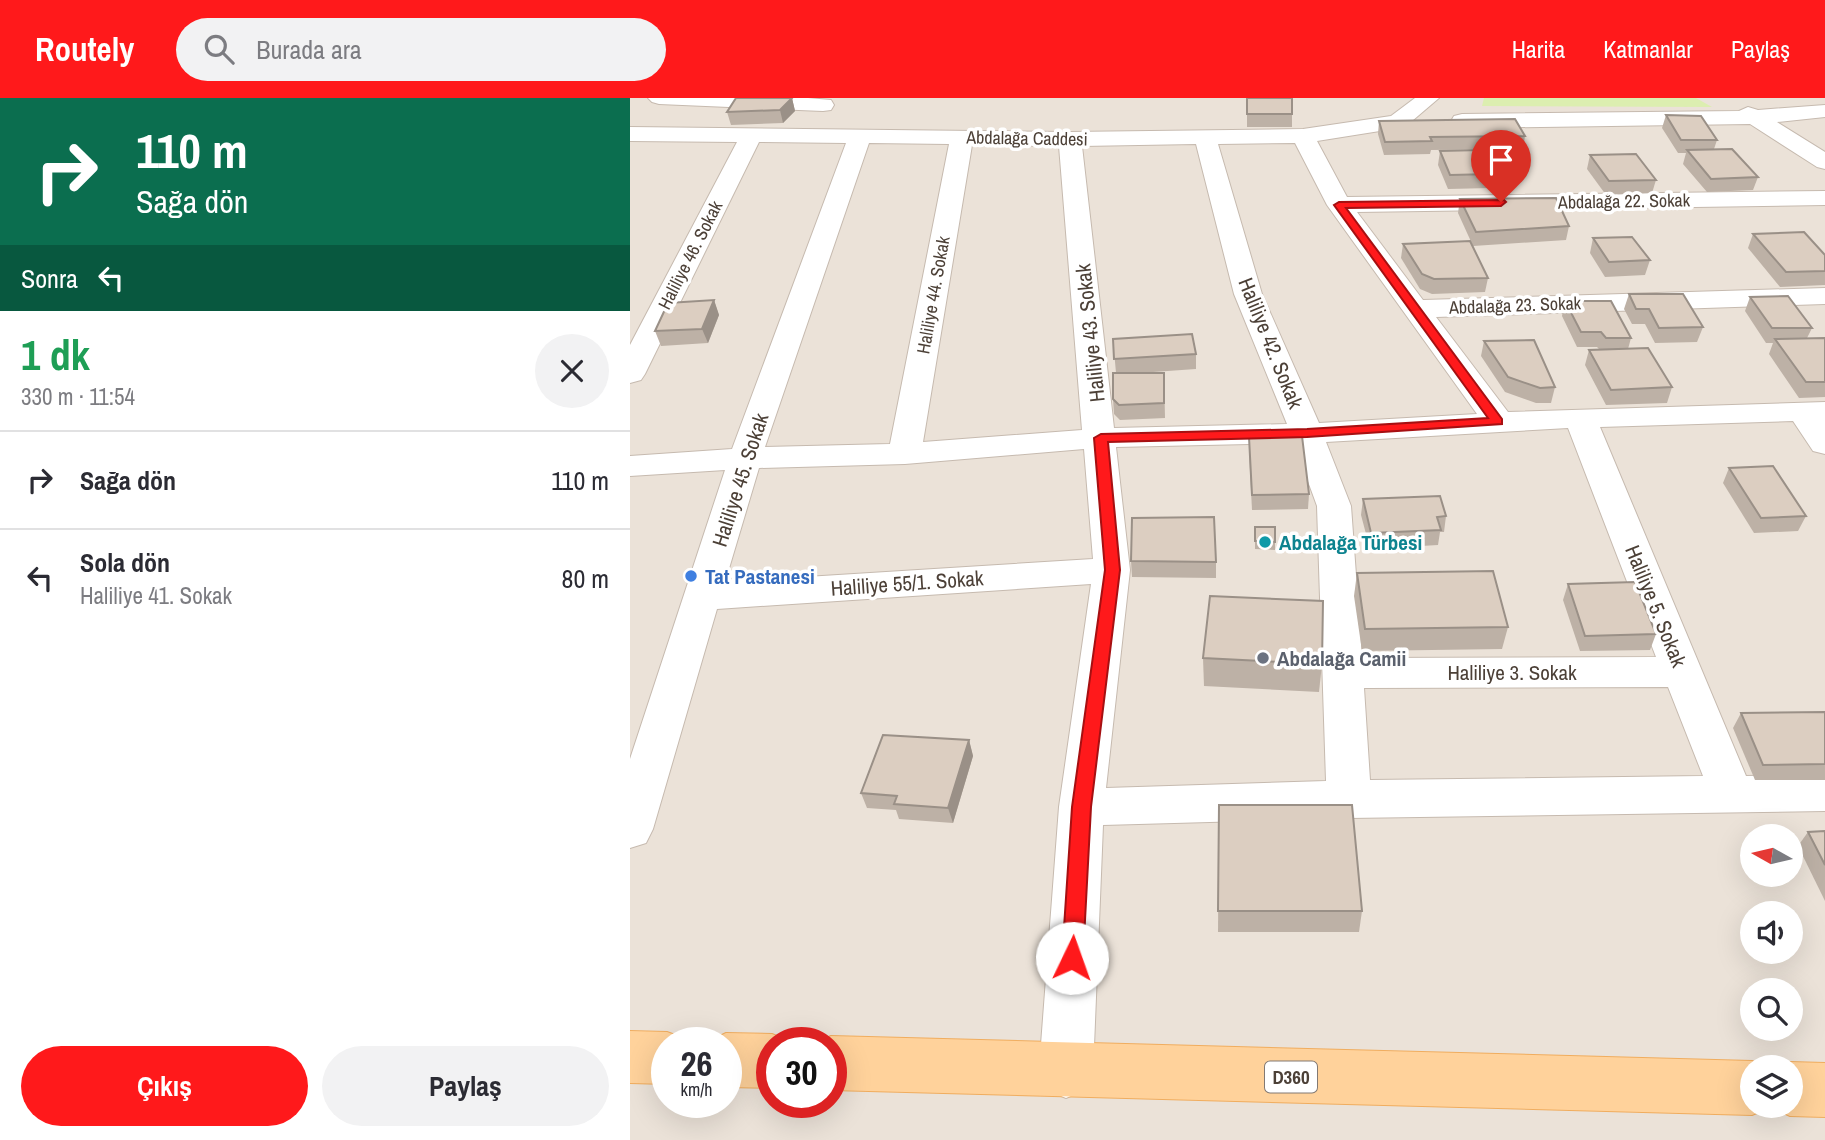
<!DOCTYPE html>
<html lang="tr">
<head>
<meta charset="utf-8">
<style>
  body { margin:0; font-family:"Archivo Narrow",sans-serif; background:#f2f2f3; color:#2b2b33; height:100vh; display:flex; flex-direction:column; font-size:26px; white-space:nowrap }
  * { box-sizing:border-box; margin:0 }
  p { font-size:23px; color:#7c7c81 }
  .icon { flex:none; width:38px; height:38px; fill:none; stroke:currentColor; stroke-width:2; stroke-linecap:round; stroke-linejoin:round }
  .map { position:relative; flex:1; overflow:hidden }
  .details { display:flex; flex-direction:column; background:#fff; width:630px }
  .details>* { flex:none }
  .banner { background:#0b6e4f; color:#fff; overflow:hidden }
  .needle { width:46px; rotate:278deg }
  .buttons { position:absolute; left:1110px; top:726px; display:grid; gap:14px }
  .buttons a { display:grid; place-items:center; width:63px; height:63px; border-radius:50%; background:#fff; box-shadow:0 7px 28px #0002; font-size:35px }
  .speed { position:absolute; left:21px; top:929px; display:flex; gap:14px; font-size:35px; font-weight:700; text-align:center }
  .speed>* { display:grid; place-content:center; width:91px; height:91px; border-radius:50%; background:#fff; box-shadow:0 7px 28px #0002; line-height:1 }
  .speed small { font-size:18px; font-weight:400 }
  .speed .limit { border:10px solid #d22; background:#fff; color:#111 }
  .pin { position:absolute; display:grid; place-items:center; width:60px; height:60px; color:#fff; margin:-72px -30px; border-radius:50% 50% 50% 0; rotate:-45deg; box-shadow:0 0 7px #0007 }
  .pin .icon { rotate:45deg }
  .me { position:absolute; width:77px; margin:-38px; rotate:3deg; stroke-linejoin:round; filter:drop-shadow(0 0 5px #0008) }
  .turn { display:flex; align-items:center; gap:24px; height:147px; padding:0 21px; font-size:32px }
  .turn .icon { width:91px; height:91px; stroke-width:2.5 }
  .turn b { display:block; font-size:49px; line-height:60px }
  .then { display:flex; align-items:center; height:66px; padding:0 21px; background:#0003; gap:14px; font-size:26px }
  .round { display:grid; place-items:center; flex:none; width:74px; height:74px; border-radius:37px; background:#f2f2f3 }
  .head { display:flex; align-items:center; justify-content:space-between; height:119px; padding:0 21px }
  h1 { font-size:42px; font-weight:700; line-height:52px; color:#1e9e55 }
  .button { display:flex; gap:14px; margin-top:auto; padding:14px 21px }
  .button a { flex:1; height:80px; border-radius:42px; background:#ff191b; color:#fff; font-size:28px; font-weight:700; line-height:80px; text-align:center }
  .button a+a { background:#f2f2f3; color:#2b2b33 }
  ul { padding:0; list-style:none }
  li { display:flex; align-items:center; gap:21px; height:98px; padding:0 21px; border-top:2px solid #e1e1e2 }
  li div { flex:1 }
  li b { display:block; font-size:26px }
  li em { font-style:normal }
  header { display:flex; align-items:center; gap:42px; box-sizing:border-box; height:98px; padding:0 35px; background:#ff191b; color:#fff }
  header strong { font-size:33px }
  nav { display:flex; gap:38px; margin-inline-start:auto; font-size:24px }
  .search { width:490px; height:63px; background:#f2f2f3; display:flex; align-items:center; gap:18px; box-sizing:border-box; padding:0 24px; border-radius:38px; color:#7c7c81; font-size:26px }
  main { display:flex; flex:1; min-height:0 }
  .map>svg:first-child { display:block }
  .residential { fill:#ebe2d8; fill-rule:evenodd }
  .green { fill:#dceeb0 }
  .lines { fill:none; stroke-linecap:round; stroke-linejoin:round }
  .minor-casing { stroke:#c6baaf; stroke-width:2 }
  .major-casing { stroke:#f0ad5f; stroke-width:2 }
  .minor { fill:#fff; fill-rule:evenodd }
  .major { fill:#ffd29b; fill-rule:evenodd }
  .wall { fill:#bdb1a6 }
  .shaded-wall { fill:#9a9087 }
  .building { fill:#dccec1; stroke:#9a9087; stroke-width:2 }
  .route { fill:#ff191b; stroke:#a61012; stroke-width:2 }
  .culture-dot { fill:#0f9aa8; stroke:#fff; stroke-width:2.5 }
  .shop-dot { fill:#3f7fe0; stroke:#fff; stroke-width:2.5 }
  .worship-dot { fill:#6b7280; stroke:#fff; stroke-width:2.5 }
  .labels { text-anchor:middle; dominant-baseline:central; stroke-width:7; stroke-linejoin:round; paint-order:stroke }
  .far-street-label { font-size:18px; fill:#4c4037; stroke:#fff }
  .shield { fill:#fff; stroke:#827973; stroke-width:2 }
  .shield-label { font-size:19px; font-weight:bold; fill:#4c4037 }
  .street-label { font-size:21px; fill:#4c4037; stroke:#fff }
  .culture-label { font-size:21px; font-weight:bold; fill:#0d838f; stroke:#fff; text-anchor:start }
  .shop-label { font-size:21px; font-weight:bold; fill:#366cbe; stroke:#fff; text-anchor:start }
  .worship-label { font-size:21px; font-weight:bold; fill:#5b616d; stroke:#fff; text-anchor:start }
</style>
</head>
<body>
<header>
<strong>Routely</strong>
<div class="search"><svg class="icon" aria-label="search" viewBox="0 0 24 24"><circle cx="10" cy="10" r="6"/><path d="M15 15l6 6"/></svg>Burada ara</div>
<nav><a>Harita</a><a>Katmanlar</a><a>Paylaş</a></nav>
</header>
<main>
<section class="details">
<div class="banner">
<div class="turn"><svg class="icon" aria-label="right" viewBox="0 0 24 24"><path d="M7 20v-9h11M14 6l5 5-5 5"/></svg><div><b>110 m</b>Sağa dön</div></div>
<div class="then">Sonra<svg class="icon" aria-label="left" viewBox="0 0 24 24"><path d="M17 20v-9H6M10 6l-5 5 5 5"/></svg></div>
</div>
<div class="head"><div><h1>1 dk</h1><p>330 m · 11:54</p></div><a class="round"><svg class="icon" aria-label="close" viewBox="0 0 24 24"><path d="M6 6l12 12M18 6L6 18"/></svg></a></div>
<ul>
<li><svg class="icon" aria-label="right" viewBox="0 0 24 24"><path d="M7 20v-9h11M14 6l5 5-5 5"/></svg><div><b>Sağa dön</b></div><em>110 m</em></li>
<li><svg class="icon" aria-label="left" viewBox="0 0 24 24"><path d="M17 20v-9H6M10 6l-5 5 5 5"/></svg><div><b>Sola dön</b><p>Haliliye 41. Sokak</p></div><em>80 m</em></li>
</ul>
<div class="button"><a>Çıkış</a><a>Paylaş</a></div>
</section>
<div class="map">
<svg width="1195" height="1042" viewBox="0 0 1195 1042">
  <rect width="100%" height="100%" fill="#f6f1ea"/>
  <!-- residential -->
  <path class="residential" d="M0,0H1195V1042H0ZM1122,738H1160V777H1122ZM1122,816H1160V854H1122ZM1122,892H1160V931H1122ZM37,945H96V1004H37ZM142,945H201V1004H142ZM1122,970H1160V1008H1122Z"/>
  <!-- green -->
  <path class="green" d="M854,0H1066L1082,9L852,8Z"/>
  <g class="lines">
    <!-- minor casing -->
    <g class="minor-casing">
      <g id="minor">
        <path d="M18,0H178L201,2L204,7L201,12L193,13L29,6L22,4Z"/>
        <path d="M785,0H809L775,29L687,43L717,99L1195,93V107L727,114L793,202L1195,190V206L806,219L878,314L1195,304V356L1183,353L1163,323L970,329L1116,678L1195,677V713L719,720L473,727L463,973L455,992L436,1000L417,992L409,973L429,709L461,486L87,511L23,731L16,745L0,750V661L95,372L0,378V358L102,351L216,45L129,44L15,276L11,282L0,285V247L107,44L0,43V29L440,34L673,31L761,18ZM239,45L319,46L260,346L135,349ZM665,45L697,107L847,316L689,325L632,196L588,46ZM566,46L604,196L657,326L484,330L452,48ZM342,47L429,48L452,332L293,344ZM938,330L1026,559L732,560L721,408L696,344ZM664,345L687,408L696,683L476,690L500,472L486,349ZM454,351L463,461L95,484L129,370L275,366ZM1038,589L1073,678L740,682L734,590Z"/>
        <path d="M1195,7V19L1147,24L1195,54V71L1187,69L1120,26L832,30L824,28L821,23L824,18L832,16L1109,13L1118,9L1128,12Z"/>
      </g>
    </g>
    <!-- major casing -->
    <g class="major-casing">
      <g id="major">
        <path d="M0,933L37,934L56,941L57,945H37V986L0,985Z"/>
        <path d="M96,935L142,936L161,944L142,945V990L96,989V945H76Z"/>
        <path d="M201,938L1122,963L1138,970H1122V1008H1160V970H1146L1160,964L1195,965V1019L1160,1018L1141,1009L1122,1017L201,992V945H185Z"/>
      </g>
    </g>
    <!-- minor -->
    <use href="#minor" class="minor"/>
    <!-- major -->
    <use href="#major" class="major"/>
  </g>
  <!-- wall -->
  <g class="wall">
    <path d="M162,0L165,13L153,25L101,27L97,14Z"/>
    <path d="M617,0L662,16V29H617Z"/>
    <path d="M1036,17L1087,42L1084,51L1128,79L1123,92L1077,94L1053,66L1056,55H1048L1032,30Z"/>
    <path d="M749,23L895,38L893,51L801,52L800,56L754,57L748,36Z"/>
    <path d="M810,53L863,76L861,90L818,91L808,67Z"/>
    <path d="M960,57L1026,82L1022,95L976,97L957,71Z"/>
    <path d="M830,101L939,128L936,142L843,148L828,115Z"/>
    <path d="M1123,136L1195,173V187L1150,189L1118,150Z"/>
    <path d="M963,140L1020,162L1015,177L975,179L960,155Z"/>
    <path d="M773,146L858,180L855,194L802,196L790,191L771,160Z"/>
    <path d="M999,196L1073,229L1067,244L1025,245L1015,226H1002L994,211Z"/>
    <path d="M1120,199L1182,230L1177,240H1195V299L1169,300L1139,256L1143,245H1136L1115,213Z"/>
    <path d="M84,202L89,217L78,245L31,248L25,233Z"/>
    <path d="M935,203L1001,240L998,251L1042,289L1037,305L976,307L955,267L959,252H970L967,249H947L932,218Z"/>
    <path d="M483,241L566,256V271L509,275H534L535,320L490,322L484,316L483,301L486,275Z"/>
    <path d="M854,243L925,289L921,305H906L875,294L851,258Z"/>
    <path d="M619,339L679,396L678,411L622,412L619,354Z"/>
    <path d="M1099,370L1176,418L1168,433L1124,435L1093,385Z"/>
    <path d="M733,401L816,418L814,434H810L808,447L740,451L731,417Z"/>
    <path d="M625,429H645V452L625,451Z"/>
    <path d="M501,463L586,464V480L502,479Z"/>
    <path d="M727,475L878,529L872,551L732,553L724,498Z"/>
    <path d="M938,486L1026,536L1020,552L950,553L933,502Z"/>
    <path d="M573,560L692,566L689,594L574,588Z"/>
    <path d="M1195,614V682H1125L1103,630L1111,615Z"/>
    <path d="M339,642L343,658L323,725L269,721L266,712L237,710L231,695Z"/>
    <path d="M589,707L732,813L729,834H588Z"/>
    <path d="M1195,733V803L1168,748L1178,734Z"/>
  </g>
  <!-- shaded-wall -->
  <g class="shaded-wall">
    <path d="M162,0L165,13L153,25L150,12Z"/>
    <path d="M84,202L89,217L78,245L72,231Z"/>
    <path d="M339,642L343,658L323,725L318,710Z"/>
  </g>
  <!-- building -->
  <g class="building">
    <path d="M106,0H162L150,12L97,14Z"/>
    <rect x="617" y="0" width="45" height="16"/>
    <path d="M1036,17L1071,18L1087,42H1051Z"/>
    <path d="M885,21L895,38L800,39L802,43L755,44L749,23Z"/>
    <path d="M1102,51L1128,79L1081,81L1057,52Z"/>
    <path d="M851,52L863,76L820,77L810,53Z"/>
    <path d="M1006,56L1026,82L979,83L960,57Z"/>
    <path d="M926,100L939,128L846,134L830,101Z"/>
    <path d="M1174,134L1195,157V173L1156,174L1123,136Z"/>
    <path d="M1002,139L1020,162L979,164L963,140Z"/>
    <path d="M840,143L858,180L804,181L792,176L773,146Z"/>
    <path d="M999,196H1053L1073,229L1029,230L1019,211H1006Z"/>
    <path d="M1158,198L1182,230H1142L1120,199Z"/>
    <path d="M84,202L72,231L25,233L38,205Z"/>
    <path d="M935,203H981L1001,240H976L971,234H951Z"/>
    <path d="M562,236L566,256L484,261L483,241Z"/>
    <path d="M1195,240V284H1176L1145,241Z"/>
    <path d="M904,242L925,289L910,290L878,279L854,243Z"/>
    <path d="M1018,250L1042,289L981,292L959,252Z"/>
    <path d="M483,275H534V305L489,307L483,301Z"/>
    <path d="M672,338L679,396L622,397L619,339Z"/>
    <path d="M1143,368L1176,418L1131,420L1099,370Z"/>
    <path d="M810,398L816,418L807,419L811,432L741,435L733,401Z"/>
    <path d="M584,419L586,464L501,463L502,420Z"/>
    <path d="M625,429H645V444L625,443Z"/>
    <path d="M863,473L878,529L735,531L727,475Z"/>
    <path d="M1005,484L1026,536L955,538L938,486Z"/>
    <path d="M580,498L693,503L692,566L573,560Z"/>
    <path d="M1195,614V666L1133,667L1111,615Z"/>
    <path d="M253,637L339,642L318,710L264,706L267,698L231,695Z"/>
    <path d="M589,707H722L732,813H588Z"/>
    <path d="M1195,733V767L1178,734Z"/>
  </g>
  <!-- route -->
  <path class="route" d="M874,102L876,104L871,108L716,110L872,321V326L677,339L478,344L490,472L461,709L453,860L450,867L442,870L435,867L432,860L442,709L475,472L464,340L471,336L677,331L858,320L704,107L709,104Z"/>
  <!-- markers -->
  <circle class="culture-dot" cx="635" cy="444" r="7"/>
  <circle class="shop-dot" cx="61" cy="478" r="7"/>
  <circle class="worship-dot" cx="633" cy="560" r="7"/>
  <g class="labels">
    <!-- far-street labels -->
    <g class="far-street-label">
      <text transform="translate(397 40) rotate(1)">Abdalağa Caddesi</text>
      <text transform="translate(994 103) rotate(-1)">Abdalağa 22. Sokak</text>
      <text transform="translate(60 157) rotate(-63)">Haliliye 46. Sokak</text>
      <text transform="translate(303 197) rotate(-80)">Haliliye 44. Sokak</text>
      <text transform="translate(885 207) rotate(-2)">Abdalağa 23. Sokak</text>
    </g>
    <!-- shield labels -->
    <rect class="shield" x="635" y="963.5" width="52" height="31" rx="5"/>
    <g class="shield-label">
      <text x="661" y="979">D360</text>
    </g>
    <!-- street labels -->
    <g class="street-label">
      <text transform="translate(460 235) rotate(-96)">Haliliye 43. Sokak</text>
      <text transform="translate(641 245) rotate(68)">Haliliye 42. Sokak</text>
      <text transform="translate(110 382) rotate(-72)">Haliliye 45. Sokak</text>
      <text transform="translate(277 485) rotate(-4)">Haliliye 55/1. Sokak</text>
      <text transform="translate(1026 508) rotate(68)">Haliliye 5. Sokak</text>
      <text x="882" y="574">Haliliye 3. Sokak</text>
    </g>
    <!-- culture labels -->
    <g class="culture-label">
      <text x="649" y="444">Abdalağa Türbesi</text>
    </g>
    <!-- shop labels -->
    <g class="shop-label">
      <text x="75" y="478">Tat Pastanesi</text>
    </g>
    <!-- worship labels -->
    <g class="worship-label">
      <text x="647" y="560">Abdalağa Camii</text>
    </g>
  </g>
</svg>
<div class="buttons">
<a><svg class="needle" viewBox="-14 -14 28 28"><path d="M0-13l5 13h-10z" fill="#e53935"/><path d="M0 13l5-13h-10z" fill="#7c7c81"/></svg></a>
<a><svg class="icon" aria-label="sound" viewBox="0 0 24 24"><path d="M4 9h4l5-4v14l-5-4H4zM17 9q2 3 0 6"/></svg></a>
<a><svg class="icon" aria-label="search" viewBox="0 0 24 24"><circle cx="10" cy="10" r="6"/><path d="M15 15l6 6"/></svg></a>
<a><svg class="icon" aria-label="layers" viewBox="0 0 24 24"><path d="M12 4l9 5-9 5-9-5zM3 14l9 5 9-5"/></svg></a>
</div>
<div class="speed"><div>26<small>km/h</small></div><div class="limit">30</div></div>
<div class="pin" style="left:871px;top:104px;background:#d93025"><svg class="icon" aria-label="arrive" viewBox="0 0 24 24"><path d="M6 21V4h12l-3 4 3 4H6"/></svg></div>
<svg class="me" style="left:442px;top:860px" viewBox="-20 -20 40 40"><circle r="19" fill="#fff"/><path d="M0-13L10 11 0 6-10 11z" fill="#ff191b"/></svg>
</div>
</main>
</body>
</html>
